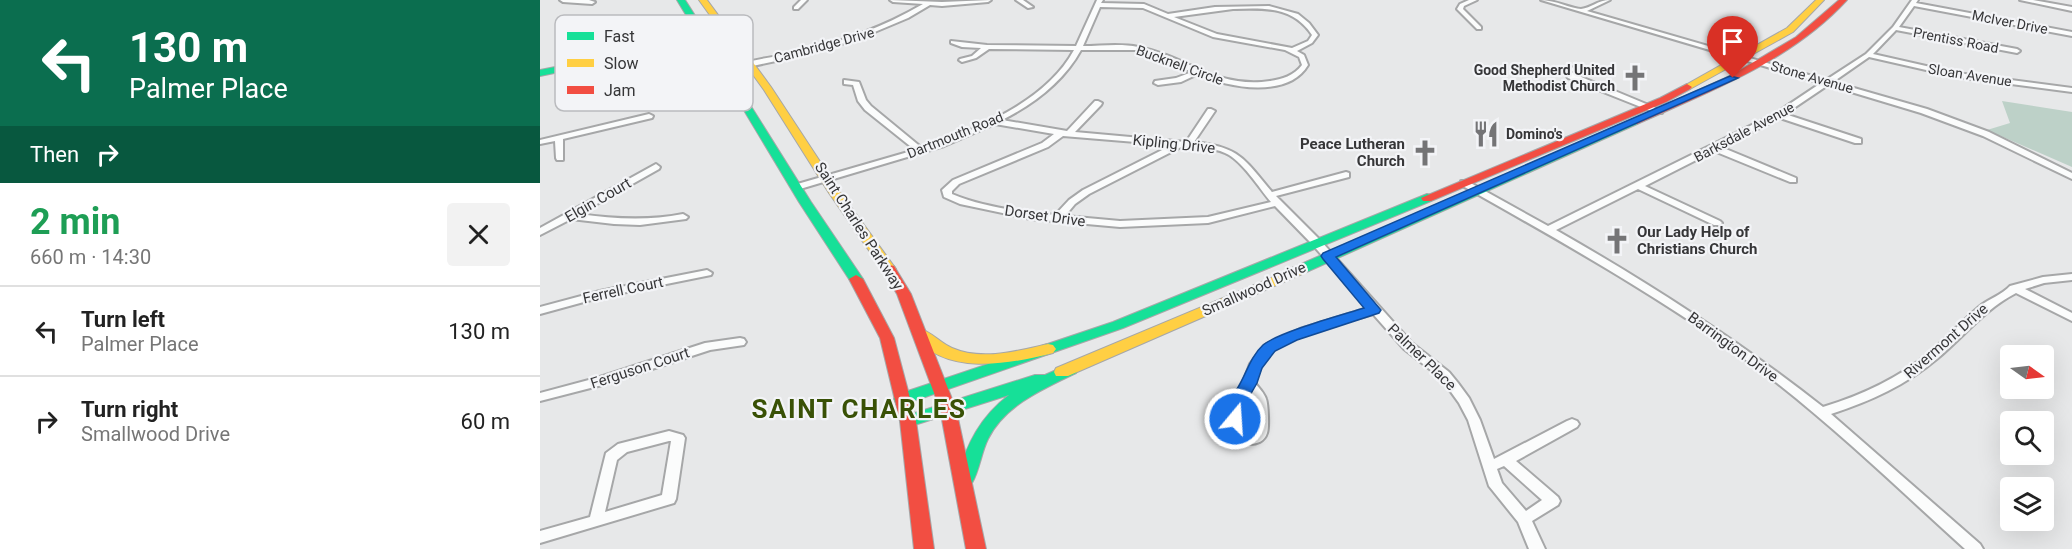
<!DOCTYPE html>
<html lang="en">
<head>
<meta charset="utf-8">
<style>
  body { margin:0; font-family:Roboto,sans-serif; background:#f2f2f2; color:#222; height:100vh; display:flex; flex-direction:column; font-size:22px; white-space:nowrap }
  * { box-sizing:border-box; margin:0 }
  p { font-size:20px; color:#767676 }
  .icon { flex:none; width:33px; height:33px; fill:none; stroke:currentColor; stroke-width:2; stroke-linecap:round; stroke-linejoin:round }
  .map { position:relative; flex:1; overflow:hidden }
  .panel { display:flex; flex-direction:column; background:#fff; width:540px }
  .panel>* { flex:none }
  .hud { background:#0b6e4f; color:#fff; overflow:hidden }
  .needle { width:39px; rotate:104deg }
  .tools { position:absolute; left:1460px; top:345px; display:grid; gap:12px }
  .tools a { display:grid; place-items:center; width:54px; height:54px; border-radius:6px; background:#fff; box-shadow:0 6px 24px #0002; font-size:30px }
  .pin { position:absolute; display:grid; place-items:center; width:51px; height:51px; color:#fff; margin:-62px -26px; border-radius:50% 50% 50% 0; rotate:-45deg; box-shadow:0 0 6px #0007 }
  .pin .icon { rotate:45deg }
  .me { position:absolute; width:66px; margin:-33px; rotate:18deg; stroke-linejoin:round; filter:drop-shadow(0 0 4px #0008) }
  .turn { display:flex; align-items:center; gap:21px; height:126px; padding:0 30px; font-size:27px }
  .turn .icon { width:78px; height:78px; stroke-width:2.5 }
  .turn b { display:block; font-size:42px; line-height:51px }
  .then { display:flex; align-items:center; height:57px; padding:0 30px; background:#0003; gap:12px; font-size:22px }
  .round { display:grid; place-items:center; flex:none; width:63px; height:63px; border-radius:6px; background:#f2f2f2 }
  .head { display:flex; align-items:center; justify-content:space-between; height:102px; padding:0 30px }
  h1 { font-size:36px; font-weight:700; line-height:45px; color:#1e9e55 }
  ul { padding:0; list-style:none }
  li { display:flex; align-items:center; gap:18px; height:90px; padding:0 30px; border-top:2px solid #e0e0e0 }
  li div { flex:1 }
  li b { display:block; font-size:22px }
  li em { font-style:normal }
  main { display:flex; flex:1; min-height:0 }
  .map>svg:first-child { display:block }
  .green { fill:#bdd1c8 }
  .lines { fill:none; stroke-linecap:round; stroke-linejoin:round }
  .street-casing { stroke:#a6a7a8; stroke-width:4 }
  .fast-casing { stroke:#a6a7a8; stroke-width:2 }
  .slow-casing { stroke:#a6a7a8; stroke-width:2 }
  .jam-casing { stroke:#a6a7a8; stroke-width:2 }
  .street { fill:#fbfcfc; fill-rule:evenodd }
  .fast { fill:#16e098; fill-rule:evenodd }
  .slow { fill:#ffcf43; fill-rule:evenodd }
  .jam { fill:#f24e42; fill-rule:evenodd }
  .route { fill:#1a73e8; stroke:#114b97; stroke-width:1.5 }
  .labels { text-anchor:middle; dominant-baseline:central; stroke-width:4.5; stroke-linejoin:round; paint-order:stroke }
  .far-street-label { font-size:14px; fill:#363638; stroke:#f3f4f7 }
  .far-poi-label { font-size:14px; font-weight:bold; fill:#363638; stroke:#f3f4f7; text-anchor:end }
  .street-label { font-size:15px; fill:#363638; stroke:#f3f4f7 }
  .poi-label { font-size:15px; font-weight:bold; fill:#363638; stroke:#f3f4f7; text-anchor:end }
  .near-district-label { font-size:26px; font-weight:bold; letter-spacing:1.5px; fill:#395106; stroke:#f3f4f7 }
  .key { fill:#f3f4f7; stroke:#babbbe; stroke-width:1.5 }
  .key-label { font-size:16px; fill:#363638 }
</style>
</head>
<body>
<main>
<section class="panel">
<div class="hud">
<div class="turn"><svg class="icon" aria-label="left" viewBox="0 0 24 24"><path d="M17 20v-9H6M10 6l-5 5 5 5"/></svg><div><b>130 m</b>Palmer Place</div></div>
<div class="then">Then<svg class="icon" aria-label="right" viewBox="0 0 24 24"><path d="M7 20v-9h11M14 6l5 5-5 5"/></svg></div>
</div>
<div class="head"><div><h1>2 min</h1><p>660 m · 14:30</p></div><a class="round"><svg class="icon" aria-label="close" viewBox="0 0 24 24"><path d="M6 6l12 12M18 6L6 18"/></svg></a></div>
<ul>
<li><svg class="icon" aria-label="left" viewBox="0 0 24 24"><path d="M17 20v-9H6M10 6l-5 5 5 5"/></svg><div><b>Turn left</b><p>Palmer Place</p></div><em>130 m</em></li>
<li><svg class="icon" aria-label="right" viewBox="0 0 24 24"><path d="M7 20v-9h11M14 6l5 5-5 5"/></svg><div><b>Turn right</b><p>Smallwood Drive</p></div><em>60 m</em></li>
</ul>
</section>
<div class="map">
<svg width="1532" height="549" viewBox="0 0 1532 549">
  <rect width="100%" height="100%" fill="#e7e8e9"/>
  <!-- green -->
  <path class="green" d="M1462,101L1532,112V167L1447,130L1470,123Z"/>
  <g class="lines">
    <!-- street casing -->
    <g class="street-casing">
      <g id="street">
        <path d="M20,0H49L55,2L52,4L23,2Z"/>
        <path d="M261,0H267L258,9H254V7Z"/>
        <path d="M350,0L402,2L451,0L448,2L402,6L390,5L368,18L318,39L264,55L185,72L181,70C195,62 236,57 253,53C299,43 342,28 383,4L353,2Z"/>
        <path d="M476,0H483L493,7L488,8Z"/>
        <path d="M557,0H563L561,3L604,4L628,14L675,7L729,6L758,14L769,23L778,35L772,43L757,51L764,55L768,65C748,99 688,88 658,74L641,82L618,85L614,83L615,81L636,78L652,72L612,54L596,50H541C524,81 494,104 462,120L527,131L555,101H558L562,103L561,105L535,132L646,142L668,109H671L675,111L654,142C700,147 704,159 732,192L806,172L809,173V177L736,196L780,240L872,343L909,372L918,383L929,398L940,420L954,459L1027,421L1032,419L1037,421L1039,424L1037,427L976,461L1018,497L1020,501L1018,505L992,521L1005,549H989L978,522L949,486L928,420L919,403L901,378L864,349L833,314C807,322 748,334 730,354C722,362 718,372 715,383C719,388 724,393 726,399C728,404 729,428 727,433C722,450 695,445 687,433L691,404L703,383L710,364L725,345L760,329L828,308L772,244L735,206L668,223L580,227L491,219L420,204L404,197L402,190L413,180L502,143L514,134L455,124L404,146L260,189L257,190L252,187L254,185L375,150L325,110L318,101L313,85L304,84V80L319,82L326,100L331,106L382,148C436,130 506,102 534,50L449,49L436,58L422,62L419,60L420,59L432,56L441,48L422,47L411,43V41L447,45L536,46ZM560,7L603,8L673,37L745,50L759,57L762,65C754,76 742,79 730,81C676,89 647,56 598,47C581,43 561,46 543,46ZM693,9C724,8 753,6 772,35L768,41L752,48L677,34L634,17ZM523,136L632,145L543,190L529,200L515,215C481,212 443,207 412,194V191L419,184L508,147ZM643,146C656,148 673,147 685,153C702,160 719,188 731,202L668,217L580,221L525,216L535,204L549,194ZM709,393L714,400V431L713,433H703L701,431L703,404ZM964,466L1002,500L986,511L962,483L957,469Z"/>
        <path d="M929,0H937L924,6L923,9L941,27V29H937L917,9L920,4Z"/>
        <path d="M1001,0C1015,0 1032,9 1041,9C1051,8 1058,0 1070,0L1047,11L1286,80L1326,54L1353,27L1372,0H1378L1376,3L1532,32V36L1374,6L1359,27L1477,49L1480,51L1477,53L1356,30L1333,54L1417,73L1532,88V92L1417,77L1329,57L1293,82L1387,109L1449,132L1532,173V179L1443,136L1381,113L1288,85L1245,114L1321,139V143H1315L1240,118L1181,147L1256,178V182H1250L1174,151L1105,186L1180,221L1182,223L1180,225H1174L1098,189L1016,230C1109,283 1199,341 1283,407C1322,395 1357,379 1389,353C1407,338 1422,321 1440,306C1449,299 1463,294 1470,286L1503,277L1532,274V280L1504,283L1485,289L1532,313V321L1476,293C1445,309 1424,336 1398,358C1366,385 1331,401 1291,414L1440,544L1443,549H1425C1363,493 1303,435 1237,383C1139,307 1029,246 921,185V181H927L1008,226L1236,113L1281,83Z"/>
        <path d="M1480,0H1493L1532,7V11Z"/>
        <path d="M1030,67L1035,68L1032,72L1034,74L1123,111L1122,113H1116L1028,78L1024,72Z"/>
        <path d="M109,114L113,116L112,118L23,139V160H17L16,158L15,141L0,144V140Z"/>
        <path d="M116,164L120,167L119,169L39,214C74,219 108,221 143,214L148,217L146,219L100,225L74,224L31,219L0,235V228Z"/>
        <path d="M167,270L172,273L171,275L62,297L0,314V307L60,291Z"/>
        <path d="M200,338L204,339L206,342L204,345L170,350L66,384L0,401V393L60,377L165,343Z"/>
        <path d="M129,431L143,435L145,438L136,499L134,503L0,543V531L50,517L66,453L78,444ZM129,441H131L122,495L65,512L77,460L87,452Z"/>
      </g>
    </g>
    <!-- fast casing -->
    <g class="fast-casing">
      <g id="fast">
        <path d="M137,0H145L168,36L187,33L191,35L170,41L271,202L323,279L321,282L316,283L309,279L259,202L163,42L0,76V70L160,38Z"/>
        <path d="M1093,119L1097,120V124L762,274H752L750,271L752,268Z"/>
        <path d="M887,194L891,195L893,198L891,201L583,328L368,403H356L354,399L356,395L573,322Z"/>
        <path d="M530,364L536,365L538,369L536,373C503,389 465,405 448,439C441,453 440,469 432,483L426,485L420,483L417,478C427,444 440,417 469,395L368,427L362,425L360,421L362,417L495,375H505Z"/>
      </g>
    </g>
    <!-- slow casing -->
    <g class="slow-casing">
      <g id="slow">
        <path d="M159,0H167L231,87L300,192L356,269L354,272H344L289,193L224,90Z"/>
        <path d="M1276,0H1284L1253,32L1150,89L1142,87L1247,28Z"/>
        <path d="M757,267L764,271L762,274L528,376H516L514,372L516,368Z"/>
        <path d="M380,329C392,332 400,343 412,348C442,361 477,351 508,344L513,345L516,349L513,353C470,364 404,377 373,334Z"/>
      </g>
    </g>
    <!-- jam casing -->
    <g class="jam-casing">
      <g id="jam">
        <path d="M1299,0H1307C1251,61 1171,91 1097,124H1089L1088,122L1190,76L1256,37Z"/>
        <path d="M154,23L161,25C153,34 126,54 115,47L141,35Z"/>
        <path d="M146,48L176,52L180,55L176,58L146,54L111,56L107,53L111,50Z"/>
        <path d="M1147,84L1152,87L1150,89L1126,102L891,201H883L881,198L1120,98Z"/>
        <path d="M349,265L354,266L371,294L416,409L446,549H426L400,409L357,294L342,269Z"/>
        <path d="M316,275L323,279L354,338L376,421L394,549H374L360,421L340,338L309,279Z"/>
      </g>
    </g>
    <!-- street -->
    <use href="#street" class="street"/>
    <!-- fast -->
    <use href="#fast" class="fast"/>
    <!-- slow -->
    <use href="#slow" class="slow"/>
    <!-- jam -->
    <use href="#jam" class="jam"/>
  </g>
  <!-- route -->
  <path class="route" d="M1190,76L1198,78L796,257L841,310L839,313L757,340L735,351L722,368L717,383L705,404L701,423H689C683,412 691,399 697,389C706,375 710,357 723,345C739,332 802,315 824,308L783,259L781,256L783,253Z"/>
  <!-- icons -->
  <defs>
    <g id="church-bare" transform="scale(2.07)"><path d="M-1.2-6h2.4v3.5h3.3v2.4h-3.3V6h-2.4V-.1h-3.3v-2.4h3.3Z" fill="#747476" stroke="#f3f4f7" stroke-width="2.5" paint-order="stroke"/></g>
    <g id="restaurant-bare" transform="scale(2.07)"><path d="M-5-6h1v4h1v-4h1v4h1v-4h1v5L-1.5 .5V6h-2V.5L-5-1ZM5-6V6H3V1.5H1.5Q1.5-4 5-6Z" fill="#747476" stroke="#f3f4f7" stroke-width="2.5" paint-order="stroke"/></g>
  </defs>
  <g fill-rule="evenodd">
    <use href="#church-bare" x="1095" y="78"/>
    <use href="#restaurant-bare" x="946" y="134"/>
    <use href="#church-bare" x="885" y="153"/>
    <use href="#church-bare" x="1077" y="241"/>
  </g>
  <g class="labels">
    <!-- far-street labels -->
    <g class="far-street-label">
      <text transform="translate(1470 22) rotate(11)">McIver Drive</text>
      <text transform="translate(1416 40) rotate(11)">Prentiss Road</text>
      <text transform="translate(284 45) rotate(-15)">Cambridge Drive</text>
      <text transform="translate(640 65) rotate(20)">Bucknell Circle</text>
      <text transform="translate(1430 75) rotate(9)">Sloan Avenue</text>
      <text transform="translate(1272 77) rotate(16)">Stone Avenue</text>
      <text transform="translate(1204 132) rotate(-28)">Barksdale Avenue</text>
      <text transform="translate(415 135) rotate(-22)">Dartmouth Road</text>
    </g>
    <!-- far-poi labels -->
    <g class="far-poi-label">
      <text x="1075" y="70">Good Shepherd United<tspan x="1075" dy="16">Methodist Church</tspan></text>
      <text x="966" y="134" text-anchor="start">Domino's</text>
    </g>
    <!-- street labels -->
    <g class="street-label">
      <text transform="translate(634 144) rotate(6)">Kipling Drive</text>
      <text transform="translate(58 200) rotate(-30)">Elgin Court</text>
      <text transform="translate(505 216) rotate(8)">Dorset Drive</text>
      <text transform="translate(319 226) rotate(57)">Saint Charles Parkway</text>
      <text transform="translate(714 289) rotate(-24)">Smallwood Drive</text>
      <text transform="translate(83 290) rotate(-12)">Ferrell Court</text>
      <text transform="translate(1406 341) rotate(-41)">Rivermont Drive</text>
      <text transform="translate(1193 347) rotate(36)">Barrington Drive</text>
      <text transform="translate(882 357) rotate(44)">Palmer Place</text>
      <text transform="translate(100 368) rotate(-18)">Ferguson Court</text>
    </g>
    <!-- poi labels -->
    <g class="poi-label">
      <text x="865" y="144">Peace Lutheran<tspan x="865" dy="17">Church</tspan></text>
      <text x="1097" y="232" text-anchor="start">Our Lady Help of<tspan x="1097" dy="17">Christians Church</tspan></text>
    </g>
    <!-- near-district labels -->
    <g class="near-district-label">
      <text x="319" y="409">SAINT CHARLES</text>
    </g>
  </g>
  <!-- legend -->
  <rect x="15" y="15" width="198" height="96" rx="9" class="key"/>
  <rect x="27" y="32" width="27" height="8" fill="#16e098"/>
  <rect x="27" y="59" width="27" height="8" fill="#ffcf43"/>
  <rect x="27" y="86" width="27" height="8" fill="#f24e42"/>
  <g class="key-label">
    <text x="64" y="42">Fast</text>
    <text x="64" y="69">Slow</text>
    <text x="64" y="96">Jam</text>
  </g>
</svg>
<div class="tools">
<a><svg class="needle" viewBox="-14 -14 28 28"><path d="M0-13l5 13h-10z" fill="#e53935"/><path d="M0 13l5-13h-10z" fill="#767676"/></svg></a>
<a><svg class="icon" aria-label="search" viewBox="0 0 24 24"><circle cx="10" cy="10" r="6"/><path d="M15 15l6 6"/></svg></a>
<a><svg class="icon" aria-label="layers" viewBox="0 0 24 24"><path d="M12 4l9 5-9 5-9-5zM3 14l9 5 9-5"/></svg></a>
</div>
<div class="pin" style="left:1193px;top:78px;background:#d93025"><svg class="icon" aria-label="arrive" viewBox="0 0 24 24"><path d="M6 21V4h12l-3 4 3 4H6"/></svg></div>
<svg class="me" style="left:695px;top:419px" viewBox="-20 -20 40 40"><circle r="17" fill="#1a73e8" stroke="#fff" stroke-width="3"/><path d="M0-11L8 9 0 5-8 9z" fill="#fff"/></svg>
</div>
</main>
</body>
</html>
